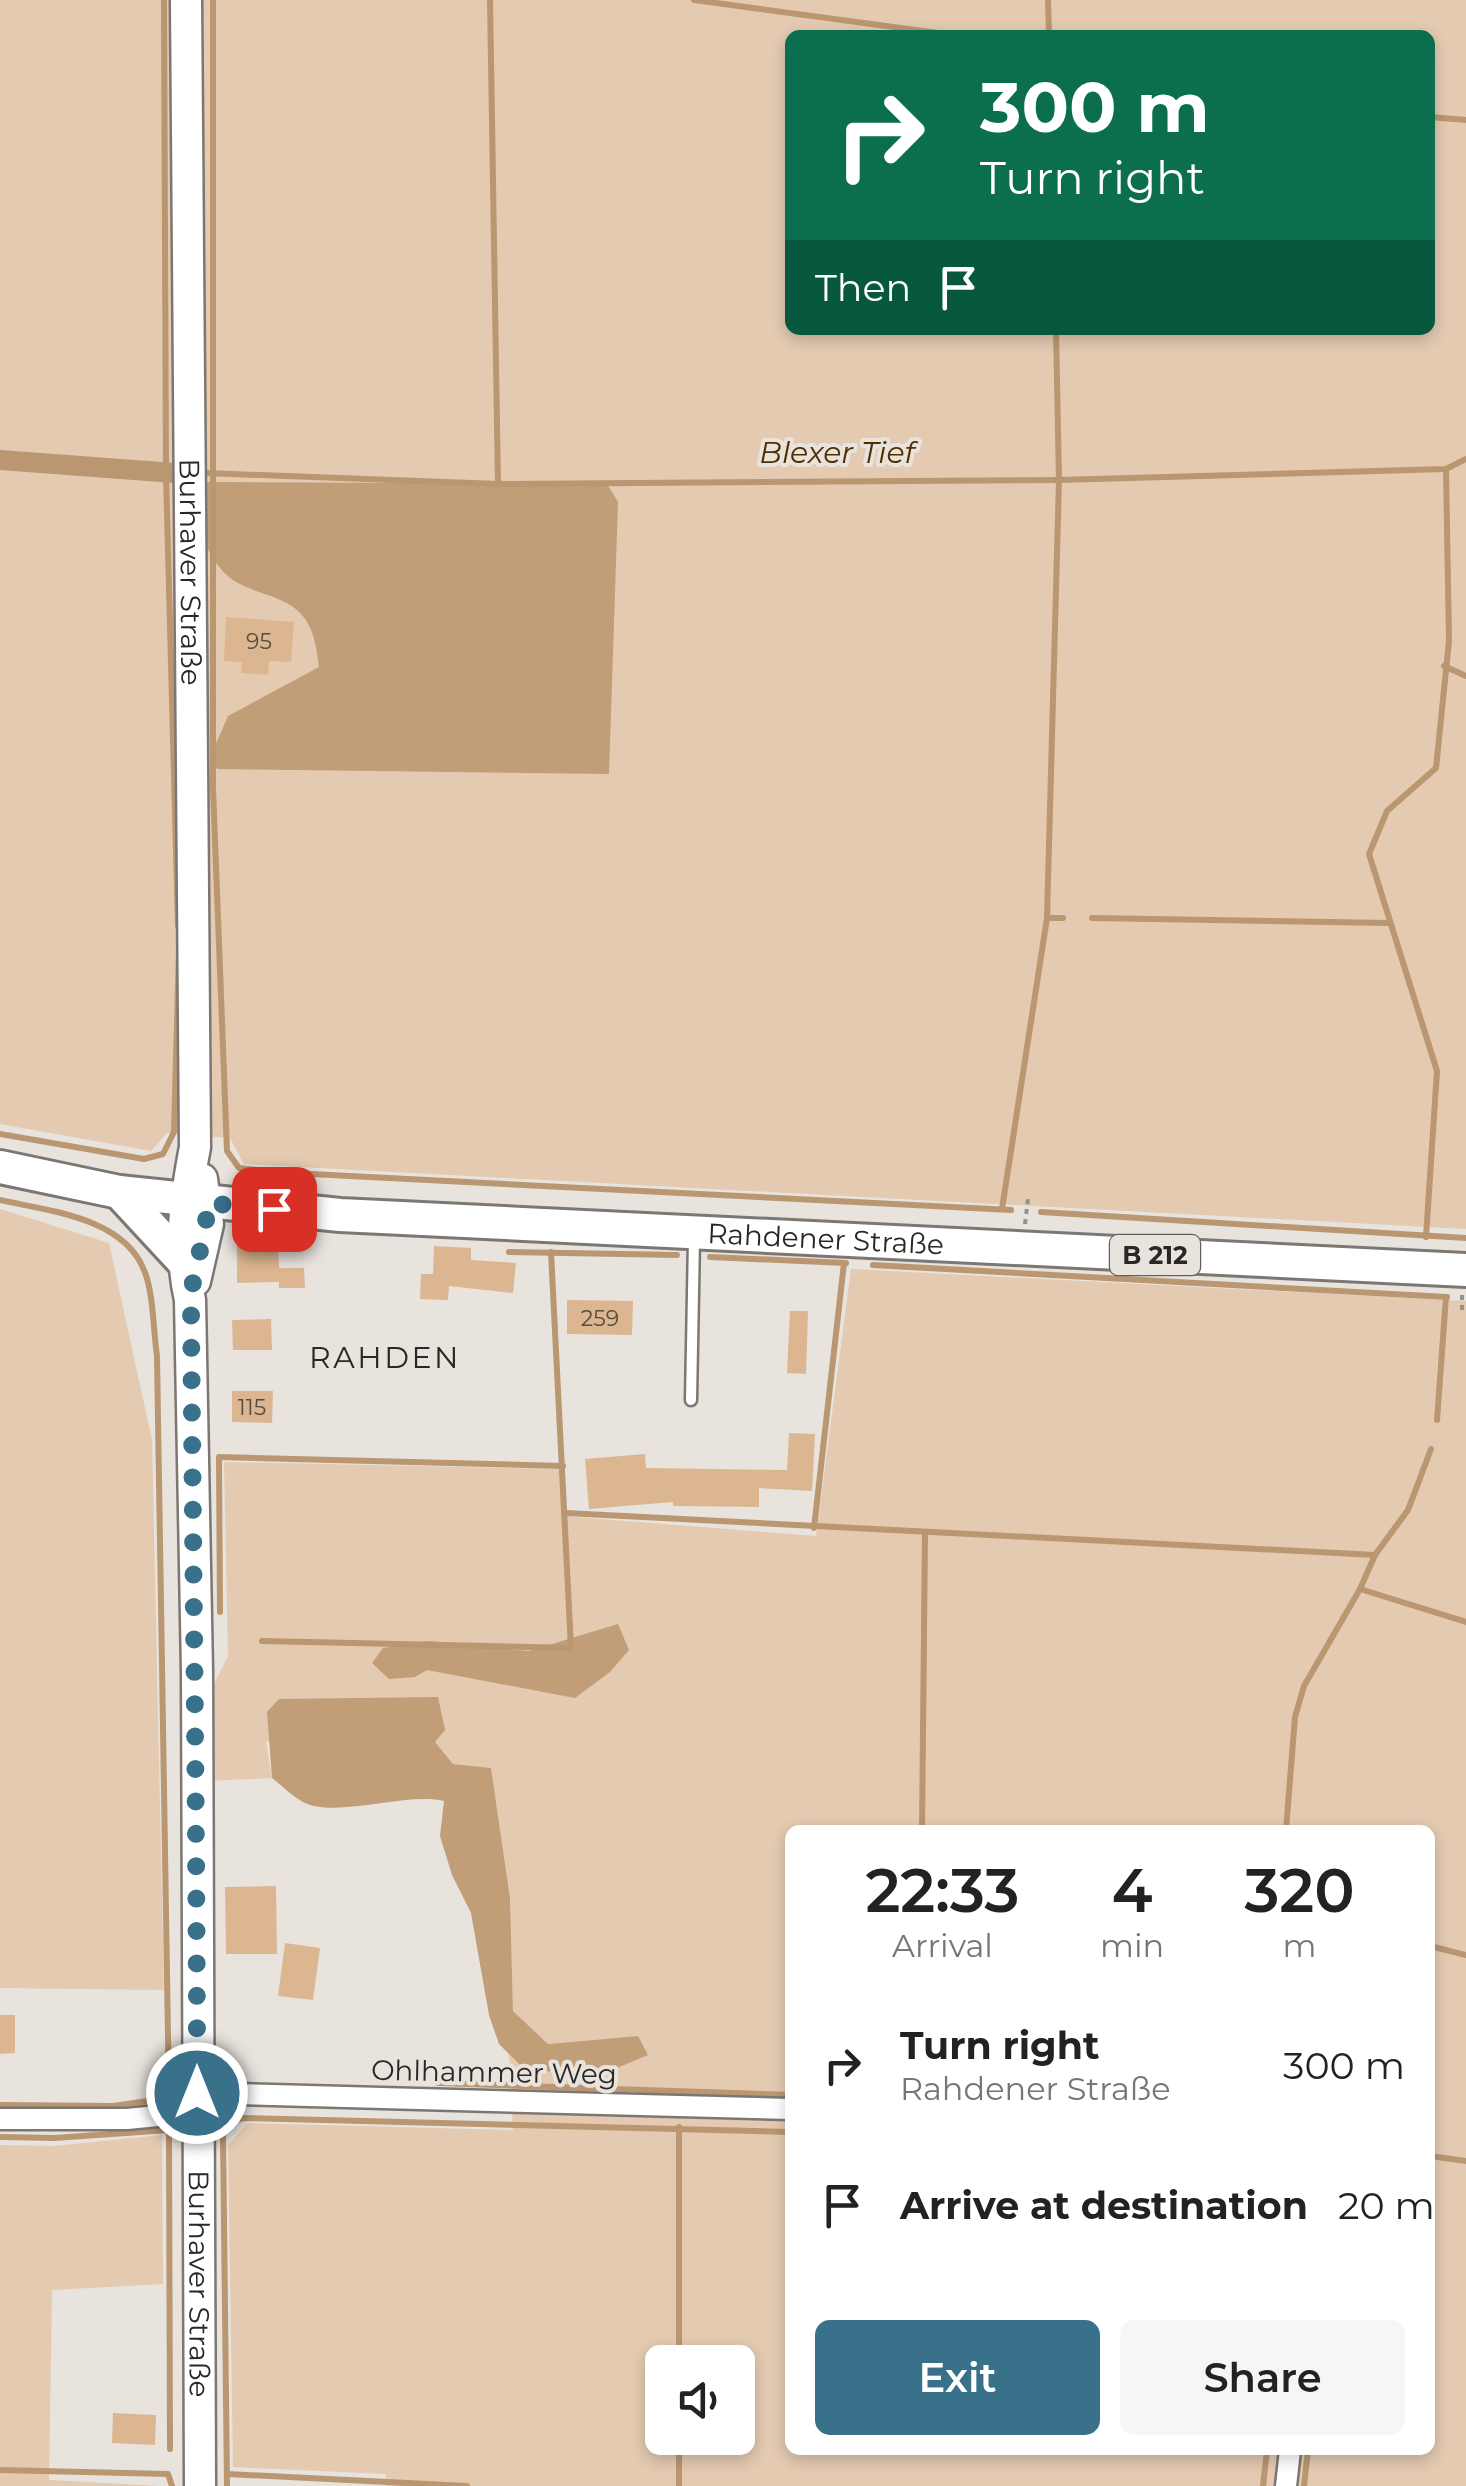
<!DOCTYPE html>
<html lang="en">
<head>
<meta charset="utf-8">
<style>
  body { margin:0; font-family:Montserrat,sans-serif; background:#f6f6f6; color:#222; height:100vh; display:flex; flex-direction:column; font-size:38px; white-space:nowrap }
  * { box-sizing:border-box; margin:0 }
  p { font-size:32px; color:#767676 }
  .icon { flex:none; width:55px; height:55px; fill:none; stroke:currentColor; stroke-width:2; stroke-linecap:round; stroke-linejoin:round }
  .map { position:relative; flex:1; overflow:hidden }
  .panel { position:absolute; left:785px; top:1825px; width:650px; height:630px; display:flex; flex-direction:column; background:#fff; border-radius:15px; box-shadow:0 5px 15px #0003 }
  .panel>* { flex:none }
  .hud { position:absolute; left:785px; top:30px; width:650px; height:305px; border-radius:15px; box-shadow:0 5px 15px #0003; background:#0b6e4f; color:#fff; overflow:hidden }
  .fabs { position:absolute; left:645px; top:2345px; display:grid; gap:20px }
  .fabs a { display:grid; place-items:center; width:110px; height:110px; border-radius:15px; background:#fff; box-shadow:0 5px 15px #0003; font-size:50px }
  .pin { position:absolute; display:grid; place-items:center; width:85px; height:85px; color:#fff; margin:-42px; border-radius:20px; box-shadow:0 5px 15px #0006 }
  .me { position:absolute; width:110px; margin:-55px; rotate:0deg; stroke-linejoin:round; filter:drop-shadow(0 0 8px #0008) }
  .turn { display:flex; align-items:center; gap:35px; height:210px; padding:0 30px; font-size:45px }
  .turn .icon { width:130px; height:130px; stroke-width:2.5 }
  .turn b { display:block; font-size:70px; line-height:85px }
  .then { display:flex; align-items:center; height:95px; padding:0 30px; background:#0003; gap:20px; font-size:38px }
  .eta { display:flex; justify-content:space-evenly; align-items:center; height:170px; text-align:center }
  .eta b { font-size:60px; font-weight:600; line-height:70px }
  .primary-button { display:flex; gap:20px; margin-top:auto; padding:20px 30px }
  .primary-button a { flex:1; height:115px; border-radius:15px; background:#39718b; color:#fff; font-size:40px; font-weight:600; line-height:115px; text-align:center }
  .primary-button a+a { background:#f6f6f6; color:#222 }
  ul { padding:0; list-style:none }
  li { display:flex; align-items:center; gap:30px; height:140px; padding:0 30px }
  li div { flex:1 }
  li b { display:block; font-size:38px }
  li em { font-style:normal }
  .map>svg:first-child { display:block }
  .green { fill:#e3cab1; fill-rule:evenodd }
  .forest { fill:#c19d78 }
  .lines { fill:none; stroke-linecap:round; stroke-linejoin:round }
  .stream { stroke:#ba9671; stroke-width:6 }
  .canal { stroke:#ba9671; stroke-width:20 }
  .building { fill:#dcb690 }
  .lane-casing { stroke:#7c7772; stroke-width:15 }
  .street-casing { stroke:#7c7772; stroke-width:25 }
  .secondary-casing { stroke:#7c7772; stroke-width:35 }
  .primary-casing { stroke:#7c7772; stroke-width:38 }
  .path { stroke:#95918d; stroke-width:4; stroke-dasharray:5 5; stroke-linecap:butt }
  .lane { stroke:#fff; stroke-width:10 }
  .street { stroke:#fff; stroke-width:20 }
  .secondary { stroke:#fff; stroke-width:30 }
  .primary { stroke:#fff; stroke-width:32 }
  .route { stroke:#39718b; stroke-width:18; stroke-dasharray:0 32.4 }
  .labels { text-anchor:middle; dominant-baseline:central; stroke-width:8; stroke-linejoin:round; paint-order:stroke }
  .number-label { font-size:22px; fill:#564c40 }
  .shield { fill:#e8e3dd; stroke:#63605d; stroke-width:2.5 }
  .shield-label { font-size:25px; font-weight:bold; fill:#2a2826 }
  .street-label { font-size:28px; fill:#2a2826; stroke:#e8e3dd }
  .water-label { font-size:30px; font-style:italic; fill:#512e00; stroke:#e8e3dd }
  .neighbourhood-label { font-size:30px; letter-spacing:2.5px; fill:#2a2826; stroke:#e8e3dd }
</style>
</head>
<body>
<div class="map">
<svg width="1466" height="2486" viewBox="0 0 1466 2486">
  <rect width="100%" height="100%" fill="#e8e3dd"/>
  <!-- green -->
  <g class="green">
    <path d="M0,0H1466V1229L244,1164L230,1138L167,1133L151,1151L0,1124ZM790,35H1430V330H790Z"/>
    <path d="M0,1209L109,1243L152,1440L164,1990L0,1988Z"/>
    <path d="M851,1269L1466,1301V2486H386V2474L233,2467L228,2145L248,2123L513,2130L509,2054L527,2072L612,2070L637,2036L548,2044L513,2011L510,1898L491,1768L453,1764L434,1741H266L272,1778L206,1781L208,1696L228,1656L224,1462L561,1469L562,1516L816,1536ZM790,1830H1430V2450H790ZM662,2362H738V2438H662Z"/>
    <path d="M162,2135L163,2284L52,2290L49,2480L160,2486H0V2145L54,2146Z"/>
  </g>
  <!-- forest -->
  <g class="forest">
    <path d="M204,482L607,484L618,502L609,774L217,769L211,755L228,716L319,667C316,646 314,625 297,610C280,595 252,593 233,580C202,557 194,517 204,482Z"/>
    <path d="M618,1624L629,1650L610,1672L575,1698L427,1670L415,1677L389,1679L372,1663L383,1648L429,1641L529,1651Z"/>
    <path d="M438,1697L445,1730L435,1742L453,1764L491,1768L510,1898L513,2011L548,2044L638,2036L648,2055L612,2070L527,2072L499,2044L489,2015L471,1913L452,1875L440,1836L444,1801C407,1792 335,1819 303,1802C292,1796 281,1785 272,1778L267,1712L279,1699Z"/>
  </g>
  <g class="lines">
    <!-- stream -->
    <g class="stream">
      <path d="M164,0L166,475L178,926"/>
      <path d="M213,0V788L227,1151L239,1168L272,1172L1011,1210"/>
      <path d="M490,0L498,484"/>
      <path d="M694,0L953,35"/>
      <path d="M1048,0L1049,35"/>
      <path d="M1430,117L1466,120"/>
      <path d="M205,473L498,484L1059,480L1446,469L1466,459"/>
      <path d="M1444,666L1466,676"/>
      <path d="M1047,918H1063"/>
      <path d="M1092,918L1388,923"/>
      <path d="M0,1134L144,1159L163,1154L174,1132L179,949"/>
      <path d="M0,1200C48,1211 123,1217 144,1270C154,1294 153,1330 157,1356L169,2098L113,2106L0,2105"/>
      <path d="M1002,1209L1047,918L1059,480L1056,330"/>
      <path d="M1041,1212L1466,1238"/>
      <path d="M1426,1237L1437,1071L1369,854L1387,811L1436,768L1449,641L1446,470"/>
      <path d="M509,1252L677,1255"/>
      <path d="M710,1257L846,1263"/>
      <path d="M873,1265L1447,1297"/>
      <path d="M1437,1420L1446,1297"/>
      <path d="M566,1513L1375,1555"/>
      <path d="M814,1528L844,1263"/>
      <path d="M1360,1589L1466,1622"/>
      <path d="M220,1612L219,1457L563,1466"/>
      <path d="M262,1641L571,1648L551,1252"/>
      <path d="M922,1830L925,1534"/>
      <path d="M1286,1830L1295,1717L1304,1686L1360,1589L1375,1555L1408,1510L1431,1449"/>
      <path d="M1430,1946L1466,1955"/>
      <path d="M438,2083L790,2095"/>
      <path d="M0,2137L54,2138L169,2130L170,2449"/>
      <path d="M1430,2156L1466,2161"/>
      <path d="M679,2362V2127"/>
      <path d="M0,2470L168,2474L172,2486"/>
      <path d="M227,2474L467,2486"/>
      <path d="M227,2486L223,2134L231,2122L243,2118L790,2132"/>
      <path d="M679,2486V2438"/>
      <path d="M1263,2486L1267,2450"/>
      <path d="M1304,2486L1308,2450"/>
    </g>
    <!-- canal -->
    <path class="canal" d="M0,460L174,473"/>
  </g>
  <!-- building -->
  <g class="building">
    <path d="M226,617L294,622L291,662L269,661L268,675L241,673L242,662L224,661Z"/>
    <path d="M278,1244L279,1268H304L305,1288H279V1282L237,1283V1245Z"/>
    <path d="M434,1246L471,1248V1260L516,1263L513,1293L449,1286L448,1300L420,1299L421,1274H433Z"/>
    <path d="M567,1300L633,1301L632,1335L567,1334Z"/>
    <path d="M790,1311H808L806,1374L787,1373Z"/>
    <path d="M271,1319L272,1350H233L232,1320Z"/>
    <path d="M232,1391H273L272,1423L232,1422Z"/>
    <path d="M789,1433L815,1434L812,1491L759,1488V1507L673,1506V1502L589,1509L585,1459L645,1454L646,1468L787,1470Z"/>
    <path d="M276,1886L277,1954H226L225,1887Z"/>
    <path d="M285,1943L320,1948L313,2000L278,1996Z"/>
    <path d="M0,2015H15V2053L0,2054Z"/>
    <path d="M113,2413L156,2415L155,2445L112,2443Z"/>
  </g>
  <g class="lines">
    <!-- lane casing -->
    <g class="lane-casing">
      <path id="lane" d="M691,1400L694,1239"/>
    </g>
    <!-- street casing -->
    <g class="street-casing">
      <g id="street">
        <path d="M197,2093L790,2109"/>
        <path d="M0,2119H127L198,2112"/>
        <path d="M1286,2486L1290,2450"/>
      </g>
    </g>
    <!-- secondary casing -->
    <g class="secondary-casing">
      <g id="secondary">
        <path id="s1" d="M186,0L195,1147C185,1200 178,1247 190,1300L197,1672L200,2486"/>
        <path d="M195,1281L208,1224L202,1179"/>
      </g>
    </g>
    <!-- primary casing -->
    <g class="primary-casing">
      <g id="primary">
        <path id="s2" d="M0,1167L119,1192L340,1215L1466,1270"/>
        <path d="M119,1192L181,1259"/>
      </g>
    </g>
    <!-- path -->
    <g class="path">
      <path d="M1025,1224L1028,1199"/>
      <path d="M1462,1295V1312"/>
    </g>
    <!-- lane -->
    <use href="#lane" class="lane"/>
    <!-- street -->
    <use href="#street" class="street"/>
    <!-- secondary -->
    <use href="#secondary" class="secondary"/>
    <!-- primary -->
    <use href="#primary" class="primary"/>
  </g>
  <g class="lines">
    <!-- route -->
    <path class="route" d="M197,2093C197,1831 193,1569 191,1307C190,1272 208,1238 207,1203L274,1209"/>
  </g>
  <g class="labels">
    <!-- number labels -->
    <g class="number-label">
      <text x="259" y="641">95</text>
      <text x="600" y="1318">259</text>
      <text x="252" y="1407">115</text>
    </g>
    <!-- shield labels -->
    <rect class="shield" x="1110" y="1235" width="90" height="40" rx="8"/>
    <g class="shield-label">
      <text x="1155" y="1255">B 212</text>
    </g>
    <!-- street labels -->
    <g class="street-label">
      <text stroke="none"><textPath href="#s1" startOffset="572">Burhaver Straße</textPath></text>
      <text stroke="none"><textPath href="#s2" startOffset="830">Rahdener Straße</textPath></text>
      <text transform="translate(494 2072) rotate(1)">Ohlhammer Weg</text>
      <text stroke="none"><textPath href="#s1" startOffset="2285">Burhaver Straße</textPath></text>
    </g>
    <!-- water labels -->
    <g class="water-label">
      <text x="837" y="452">Blexer Tief</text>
    </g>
    <!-- neighbourhood labels -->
    <g class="neighbourhood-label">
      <text x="385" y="1357">RAHDEN</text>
    </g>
  </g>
</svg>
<div class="fabs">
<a><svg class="icon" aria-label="sound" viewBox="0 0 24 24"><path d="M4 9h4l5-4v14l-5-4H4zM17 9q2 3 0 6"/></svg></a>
</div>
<div class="pin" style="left:274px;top:1209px;background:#d93025"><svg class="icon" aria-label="arrive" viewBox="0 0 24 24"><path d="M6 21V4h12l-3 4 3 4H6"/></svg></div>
<svg class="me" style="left:197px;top:2093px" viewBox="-20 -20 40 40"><circle r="17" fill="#39718b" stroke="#fff" stroke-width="3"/><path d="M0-11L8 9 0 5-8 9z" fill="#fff"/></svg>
<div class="hud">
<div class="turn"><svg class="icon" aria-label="right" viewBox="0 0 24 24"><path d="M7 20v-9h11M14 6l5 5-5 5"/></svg><div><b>300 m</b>Turn right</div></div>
<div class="then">Then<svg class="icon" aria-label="arrive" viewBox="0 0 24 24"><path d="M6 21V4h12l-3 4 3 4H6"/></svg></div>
</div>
<section class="panel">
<div class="eta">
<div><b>22:33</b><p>Arrival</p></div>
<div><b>4</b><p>min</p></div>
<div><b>320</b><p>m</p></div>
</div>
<ul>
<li><svg class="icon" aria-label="right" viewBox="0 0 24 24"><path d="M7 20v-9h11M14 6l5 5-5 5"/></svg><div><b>Turn right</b><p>Rahdener Straße</p></div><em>300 m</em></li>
<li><svg class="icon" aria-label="arrive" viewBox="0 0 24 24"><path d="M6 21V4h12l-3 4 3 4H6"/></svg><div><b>Arrive at destination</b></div><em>20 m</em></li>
</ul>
<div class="primary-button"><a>Exit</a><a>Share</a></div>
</section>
</div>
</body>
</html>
